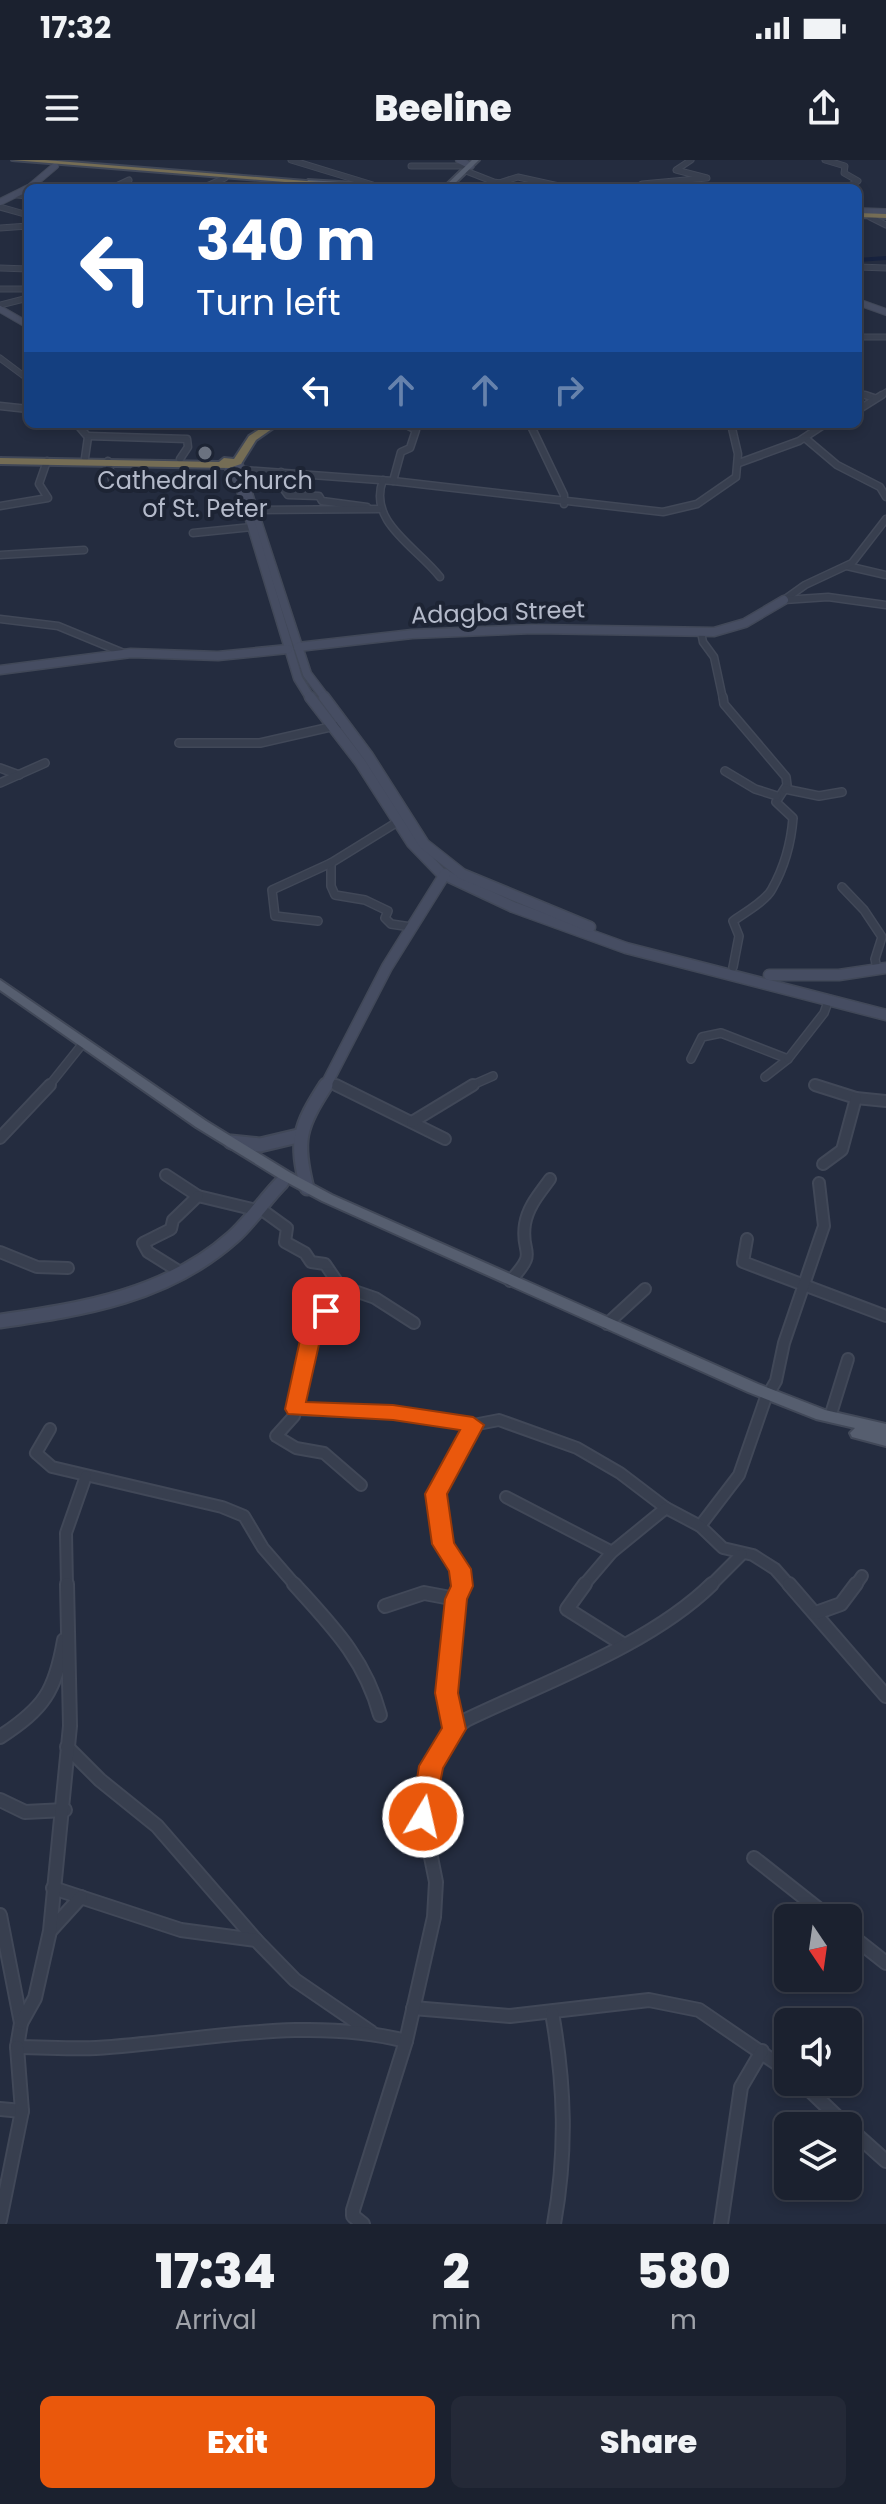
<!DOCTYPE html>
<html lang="en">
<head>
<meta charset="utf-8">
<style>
  body { margin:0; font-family:Poppins,sans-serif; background:#242937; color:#f1f3f6; height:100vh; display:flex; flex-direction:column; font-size:30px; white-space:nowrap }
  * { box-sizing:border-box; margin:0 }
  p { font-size:26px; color:#a0a3aa }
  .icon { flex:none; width:44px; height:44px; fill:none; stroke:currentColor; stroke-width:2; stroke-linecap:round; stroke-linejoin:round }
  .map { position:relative; height:2064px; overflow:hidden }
  .details { display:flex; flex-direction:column; background:#1b212f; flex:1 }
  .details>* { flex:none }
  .guide { position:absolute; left:24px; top:24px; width:838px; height:244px; border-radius:12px; box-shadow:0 4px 12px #0003,0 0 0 2px #393e4b; background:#1a4fa0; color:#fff; overflow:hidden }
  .needle { width:52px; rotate:167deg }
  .fabs { position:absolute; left:774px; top:1744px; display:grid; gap:16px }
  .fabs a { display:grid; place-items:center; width:88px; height:88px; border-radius:12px; background:#1b212f; box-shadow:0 4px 12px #0003,0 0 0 2px #393e4b; font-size:40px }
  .pin { position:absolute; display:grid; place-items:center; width:68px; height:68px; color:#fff; margin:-34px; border-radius:16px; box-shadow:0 4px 12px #0006 }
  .me { position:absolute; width:88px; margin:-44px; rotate:9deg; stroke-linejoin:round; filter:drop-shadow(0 0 6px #0008) }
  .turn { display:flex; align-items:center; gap:28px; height:168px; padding:0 40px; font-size:36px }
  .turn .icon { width:104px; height:104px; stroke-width:2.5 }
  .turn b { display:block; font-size:56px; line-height:68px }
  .lanes { display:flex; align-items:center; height:76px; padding:0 40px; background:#0003; justify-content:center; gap:40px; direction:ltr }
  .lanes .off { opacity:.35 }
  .eta { display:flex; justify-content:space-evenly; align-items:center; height:136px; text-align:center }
  .eta b { font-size:48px; font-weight:800; line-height:56px }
  .cta { display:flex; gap:16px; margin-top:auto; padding:16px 40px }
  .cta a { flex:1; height:92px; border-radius:12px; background:#ea580c; color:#fff; font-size:32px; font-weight:800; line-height:92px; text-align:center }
  .cta a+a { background:#242937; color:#f1f3f6 }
  .status { display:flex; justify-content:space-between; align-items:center; height:56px; padding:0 40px; background:#1b212f; direction:ltr }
  .status svg { height:22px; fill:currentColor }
  header { display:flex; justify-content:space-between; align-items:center; height:104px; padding:0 40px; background:#1b212f; font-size:36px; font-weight:800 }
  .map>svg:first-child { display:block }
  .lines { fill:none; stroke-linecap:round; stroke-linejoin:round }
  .river { fill:#17223e; fill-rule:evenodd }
  .street-far4-casing { stroke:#414858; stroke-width:7 }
  .street-far3-casing { stroke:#414858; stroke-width:9 }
  .street-far2-casing { stroke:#414858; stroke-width:10 }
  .street-far1-casing { stroke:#414858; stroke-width:14 }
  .street-casing { stroke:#414858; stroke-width:16 }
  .secondary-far3-casing { stroke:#414858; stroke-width:8 }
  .secondary-far2-casing { stroke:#414858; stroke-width:11 }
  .secondary-far1-casing { stroke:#414858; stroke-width:13 }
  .secondary-casing { stroke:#414858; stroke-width:17 }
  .primary-casing { stroke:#414858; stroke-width:4 }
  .highway-casing { stroke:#404757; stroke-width:4 }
  .street-far4 { stroke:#383f4f; stroke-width:5 }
  .street-far3 { stroke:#383f4f; stroke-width:6 }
  .street-far2 { stroke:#383f4f; stroke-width:7 }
  .street-far1 { stroke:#383f4f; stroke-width:10 }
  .street { stroke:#383f4f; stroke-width:12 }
  .secondary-far3 { stroke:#464d62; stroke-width:6 }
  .secondary-far2 { stroke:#464d62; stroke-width:8 }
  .secondary-far1 { stroke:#464d62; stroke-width:10 }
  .secondary { stroke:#464d62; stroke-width:13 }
  .primary { fill:#565e6f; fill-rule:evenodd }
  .highway { fill:#756d55; fill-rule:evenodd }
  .route { fill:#ea580c; stroke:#983908; stroke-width:2 }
  .worship-dot { fill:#6b7280; stroke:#1d2434; stroke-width:3 }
  .labels { text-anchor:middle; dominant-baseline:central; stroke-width:8; stroke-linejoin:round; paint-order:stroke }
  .far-poi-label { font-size:24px; fill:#b4baca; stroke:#1d2434 }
  .far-street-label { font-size:24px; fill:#b4baca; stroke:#1d2434 }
</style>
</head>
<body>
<div class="status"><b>17:32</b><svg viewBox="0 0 49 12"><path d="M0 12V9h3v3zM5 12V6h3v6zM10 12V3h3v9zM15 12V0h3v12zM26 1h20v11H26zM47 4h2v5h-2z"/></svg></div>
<header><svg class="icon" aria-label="menu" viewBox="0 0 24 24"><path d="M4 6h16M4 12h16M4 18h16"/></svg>Beeline<svg class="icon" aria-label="share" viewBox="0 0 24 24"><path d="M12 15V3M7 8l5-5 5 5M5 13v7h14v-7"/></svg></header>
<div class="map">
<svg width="886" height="2064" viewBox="0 0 886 2064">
  <rect width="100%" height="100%" fill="#242c3f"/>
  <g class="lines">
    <!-- river -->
    <path class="river" d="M886,96V100L858,102V98Z"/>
    <!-- street-far4 casing -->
    <g class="street-far4-casing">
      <g id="street-far4">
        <path d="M291,0L373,25"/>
        <path d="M825,0L845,6L844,13L858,21L846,28"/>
        <path d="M411,6H467"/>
        <path d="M466,11L494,22L527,28"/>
        <path d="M499,23L518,17L568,28H604"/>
        <path d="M112,28L129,20"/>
        <path d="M202,28L225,18"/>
        <path d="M636,28L642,24L707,18L676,10L691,0"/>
        <path d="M17,35L28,36"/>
        <path d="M0,47L28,55"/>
        <path d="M870,57L886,65"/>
        <path d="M0,68L28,66"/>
        <path d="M858,107L886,108"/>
        <path d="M0,108L28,109"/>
        <path d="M0,129H28"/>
        <path d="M0,145L28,138"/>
        <path d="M858,177H886"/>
        <path d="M0,198L28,219"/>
        <path d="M858,232L871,237"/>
        <path d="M879,237L886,232"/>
      </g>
    </g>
    <!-- street-far3 casing -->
    <g class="street-far3-casing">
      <g id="street-far3">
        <path d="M865,235L874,238"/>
        <path d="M0,246L28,249"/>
        <path d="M858,250L882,235"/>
        <path d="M77,264L88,277L85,298"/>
        <path d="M530,264L564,335V344"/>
        <path d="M88,276L187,279L188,287L180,299"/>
        <path d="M805,278L837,305L880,327L886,337"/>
        <path d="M108,301L112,320"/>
        <path d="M739,303L799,281L825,264"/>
        <path d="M243,310L393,321L663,352L697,344L736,317L738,294L731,264"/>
        <path d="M281,312L275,317L288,335L319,336L322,341L367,347"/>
        <path d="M383,320C367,362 417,387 440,417"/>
        <path d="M393,321L401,292L410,288L416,270L405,264"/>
        <path d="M0,346L48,338L39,324L47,301"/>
        <path d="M256,350L379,349"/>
        <path d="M193,373L252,367"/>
        <path d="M0,395L84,390"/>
        <path d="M847,406L886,415"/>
        <path d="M784,440L805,425L852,403L886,359"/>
        <path d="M784,440L828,437L886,445"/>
        <path d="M0,459L58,466L126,494"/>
        <path d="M701,472L703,482L714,497L723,539"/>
      </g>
    </g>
    <!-- street-far2 casing -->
    <g class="street-far2-casing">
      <g id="street-far2">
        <path d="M723,537L724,544L786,617L787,625L776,642L793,658C791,684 785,706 772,729C766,741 744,753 733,761L739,776L733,807"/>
        <path d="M179,583H260L339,565"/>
        <path d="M0,608L19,615"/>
        <path d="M725,611L755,629L777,636"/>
        <path d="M0,623L45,603"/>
        <path d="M785,629L819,636L842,632"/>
        <path d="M331,703V726L335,735L365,740L388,751L385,758L391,764L411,767"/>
        <path d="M842,727L864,750L882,777L875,799L877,809"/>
        <path d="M318,761L275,756L272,730L331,703L399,661"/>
        <path d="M691,899L702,877L721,873L788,899L765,917"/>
        <path d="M788,899L824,853L829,839"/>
        <path d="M328,922L341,927"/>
        <path d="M814,925L822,927"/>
        <path d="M48,927L80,887"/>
        <path d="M468,927L493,916"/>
      </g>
    </g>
    <!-- street-far1 casing -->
    <g class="street-far1-casing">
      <g id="street-far1">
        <path d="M336,925L445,979"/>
        <path d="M815,925L856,938L886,941"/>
        <path d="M412,962L473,925"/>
        <path d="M0,978L50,925"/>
        <path d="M823,1004L842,990L856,938"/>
        <path d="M166,1015L198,1036L256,1050"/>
        <path d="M258,1047L287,1068L285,1082L305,1093L311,1102L325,1104L340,1126L310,1180L294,1256L276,1276L296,1288L324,1293L361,1325"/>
        <path d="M747,1079L743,1102L886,1156"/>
        <path d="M0,1092L37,1107L68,1108"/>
        <path d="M180,1112L148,1092L143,1083L171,1069L173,1060L198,1036"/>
        <path d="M510,1121C540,1089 520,1096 525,1064C528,1046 540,1033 550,1019"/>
        <path d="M340,1126L375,1138L414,1163"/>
        <path d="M607,1164L645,1129"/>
        <path d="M295,1249L393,1253L473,1265"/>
        <path d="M830,1257L848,1199"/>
        <path d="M50,1269L36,1293L52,1307L222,1347L244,1356L263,1388L296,1426"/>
        <path d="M506,1337L612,1392"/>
        <path d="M700,1366L739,1315L765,1240L776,1221L784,1183L824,1066L819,1023"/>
        <path d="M67,1426L66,1373L86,1316"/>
        <path d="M462,1426C459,1405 447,1398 443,1381C429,1327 449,1310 473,1265L499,1260L577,1288L620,1313L666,1348L700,1366L723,1388L753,1395L775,1409L790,1426"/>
        <path d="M583,1426L612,1392L666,1348"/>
        <path d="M710,1426L742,1394"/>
        <path d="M855,1426L862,1416"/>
      </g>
    </g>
    <!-- street casing -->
    <g class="street-casing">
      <g id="street">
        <path d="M294,1424C332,1466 365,1499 380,1555"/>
        <path d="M585,1424L567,1449L621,1483"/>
        <path d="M789,1424L886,1536"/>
        <path d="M385,1446L424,1433L456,1439"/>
        <path d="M816,1453L841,1444L856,1424"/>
        <path d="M454,1569C443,1519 450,1472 462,1424"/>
        <path d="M0,1577C44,1548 55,1532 64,1480"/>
        <path d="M67,1587L100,1620L157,1666L256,1780"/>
        <path d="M0,1640L25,1652L65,1650"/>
        <path d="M754,1698L830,1758"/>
        <path d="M53,1728L181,1770L256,1780L295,1820L371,1872"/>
        <path d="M0,1755L21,1863L17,1887C43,1887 70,1889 96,1888C198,1882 305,1855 406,1881"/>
        <path d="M51,1770L81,1737"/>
        <path d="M848,1773L886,1803"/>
        <path d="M413,1848L510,1856L649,1840L699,1850L788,1911"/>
        <path d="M552,1853C565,1925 567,1992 554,2064"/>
        <path d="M21,1863L35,1838L50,1771L70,1566L67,1424"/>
        <path d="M801,1922L847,1966"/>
        <path d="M0,1949L22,1951"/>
        <path d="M848,1967L886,2001"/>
        <path d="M0,2060L22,1951L17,1887"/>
        <path d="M363,2064L353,2056V2050L406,1881L434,1757L436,1722L423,1657L431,1606L454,1569L466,1560C545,1522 650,1485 712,1424"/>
        <path d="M721,2064L741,1927L762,1891"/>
      </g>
    </g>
    <!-- secondary-far3 casing -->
    <g class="secondary-far3-casing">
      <g id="secondary-far3">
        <path d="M459,0L471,6"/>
        <path d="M29,28L55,6"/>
        <path d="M0,42L28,28"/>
        <path d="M858,51L886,52"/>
        <path d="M858,142L886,152"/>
        <path d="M0,149L28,165"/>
      </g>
    </g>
    <!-- secondary-far2 casing -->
    <g class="secondary-far2-casing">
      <g id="secondary-far2">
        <path d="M238,303L307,514L326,539"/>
        <path d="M227,305L238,320L298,518L311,539"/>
        <path d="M298,487L412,474L534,469L714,472L745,463L784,440"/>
        <path d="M0,510L131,493L218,496L288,489"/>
      </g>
    </g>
    <!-- secondary-far1 casing -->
    <g class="secondary-far1-casing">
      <g id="secondary-far1">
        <path d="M310,537L360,602L412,683L441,713L513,747L626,788L886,855"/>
        <path d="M324,537L368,596L424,684L462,714L590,767"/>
        <path d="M769,815H839L886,808"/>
        <path d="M325,927L387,807L445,714"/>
      </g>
    </g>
    <!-- secondary casing -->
    <g class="secondary-casing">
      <g id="secondary">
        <path d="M231,982L260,985L298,976"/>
        <path d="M307,1028C295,980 299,967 326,925"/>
        <path d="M0,1161C84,1149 167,1136 233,1077C251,1061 265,1039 282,1022"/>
      </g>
    </g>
    <!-- primary casing -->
    <g class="primary-casing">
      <g id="primary">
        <path d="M472,0H479L450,28H443Z"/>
        <path d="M308,20L402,26L405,28L306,23Z"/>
        <path d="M0,820L206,961L289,1012L332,1035L758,1224L825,1250L886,1264V1286L852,1277L850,1273L855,1268L816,1259L748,1232L322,1041L279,1018L196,967L0,830Z"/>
      </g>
    </g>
    <!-- highway casing -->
    <g class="highway-casing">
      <g id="highway">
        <path d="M12,0H45L392,28H359Z"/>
        <path d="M858,53L886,54V58L858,57Z"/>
        <path d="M268,264H279L256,280L241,304L229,308L0,304V298L219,302L224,298L234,299L249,276Z"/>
      </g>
    </g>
    <!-- street-far4 -->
    <use href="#street-far4" class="street-far4"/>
    <!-- street-far3 -->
    <use href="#street-far3" class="street-far3"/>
    <!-- street-far2 -->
    <use href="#street-far2" class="street-far2"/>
    <!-- street-far1 -->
    <use href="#street-far1" class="street-far1"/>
    <!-- street -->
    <use href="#street" class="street"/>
    <!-- secondary-far3 -->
    <use href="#secondary-far3" class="secondary-far3"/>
    <!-- secondary-far2 -->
    <use href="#secondary-far2" class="secondary-far2"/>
    <!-- secondary-far1 -->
    <use href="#secondary-far1" class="secondary-far1"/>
    <!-- secondary -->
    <use href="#secondary" class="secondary"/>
    <!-- primary -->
    <use href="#primary" class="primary"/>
    <!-- highway -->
    <use href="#highway" class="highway"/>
  </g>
  <!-- route -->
  <path class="route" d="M326,1145L336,1151L320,1180L306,1242L393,1245L473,1257L484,1265L447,1334L454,1383L471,1409L473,1426L467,1439L458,1533L466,1569L443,1608L432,1664L423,1667L414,1664L411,1657L419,1606L442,1568L435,1533L445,1439L451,1426L449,1411L432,1384L425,1334L460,1270L393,1260L288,1254L285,1249L300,1180L320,1147Z"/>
  <!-- markers -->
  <circle class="worship-dot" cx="205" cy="293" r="8"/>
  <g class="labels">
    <!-- far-poi labels -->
    <g class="far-poi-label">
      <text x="205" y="320">Cathedral Church<tspan x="205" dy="28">of St. Peter</tspan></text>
    </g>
    <!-- far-street labels -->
    <g class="far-street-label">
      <text transform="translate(498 452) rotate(-2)">Adagba Street</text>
    </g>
  </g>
</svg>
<div class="fabs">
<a><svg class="needle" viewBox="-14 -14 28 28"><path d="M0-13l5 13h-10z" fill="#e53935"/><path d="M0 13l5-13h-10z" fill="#a0a3aa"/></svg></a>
<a><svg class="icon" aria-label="sound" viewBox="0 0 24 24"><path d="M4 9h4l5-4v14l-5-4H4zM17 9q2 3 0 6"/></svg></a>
<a><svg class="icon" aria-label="layers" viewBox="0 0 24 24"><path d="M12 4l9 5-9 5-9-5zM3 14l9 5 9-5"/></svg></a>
</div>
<div class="pin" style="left:326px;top:1151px;background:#d93025"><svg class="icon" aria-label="arrive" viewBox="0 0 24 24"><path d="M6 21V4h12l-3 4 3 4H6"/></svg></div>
<svg class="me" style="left:423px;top:1657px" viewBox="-20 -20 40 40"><circle r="17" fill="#ea580c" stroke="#fff" stroke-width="3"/><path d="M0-11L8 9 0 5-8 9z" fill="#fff"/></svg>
<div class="guide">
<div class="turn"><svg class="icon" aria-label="left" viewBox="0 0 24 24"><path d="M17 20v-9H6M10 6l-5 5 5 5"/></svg><div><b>340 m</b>Turn left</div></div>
<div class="lanes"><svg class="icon" aria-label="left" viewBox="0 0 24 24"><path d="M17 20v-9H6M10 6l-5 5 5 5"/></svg><svg class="icon off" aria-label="ahead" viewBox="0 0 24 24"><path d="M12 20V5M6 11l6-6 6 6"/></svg><svg class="icon off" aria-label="ahead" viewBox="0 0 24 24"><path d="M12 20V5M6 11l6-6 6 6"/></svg><svg class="icon off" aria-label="right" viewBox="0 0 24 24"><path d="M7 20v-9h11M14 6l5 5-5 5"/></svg></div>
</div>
</div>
<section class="details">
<div class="eta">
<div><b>17:34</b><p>Arrival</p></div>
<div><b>2</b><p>min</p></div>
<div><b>580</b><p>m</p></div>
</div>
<div class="cta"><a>Exit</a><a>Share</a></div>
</section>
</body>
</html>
